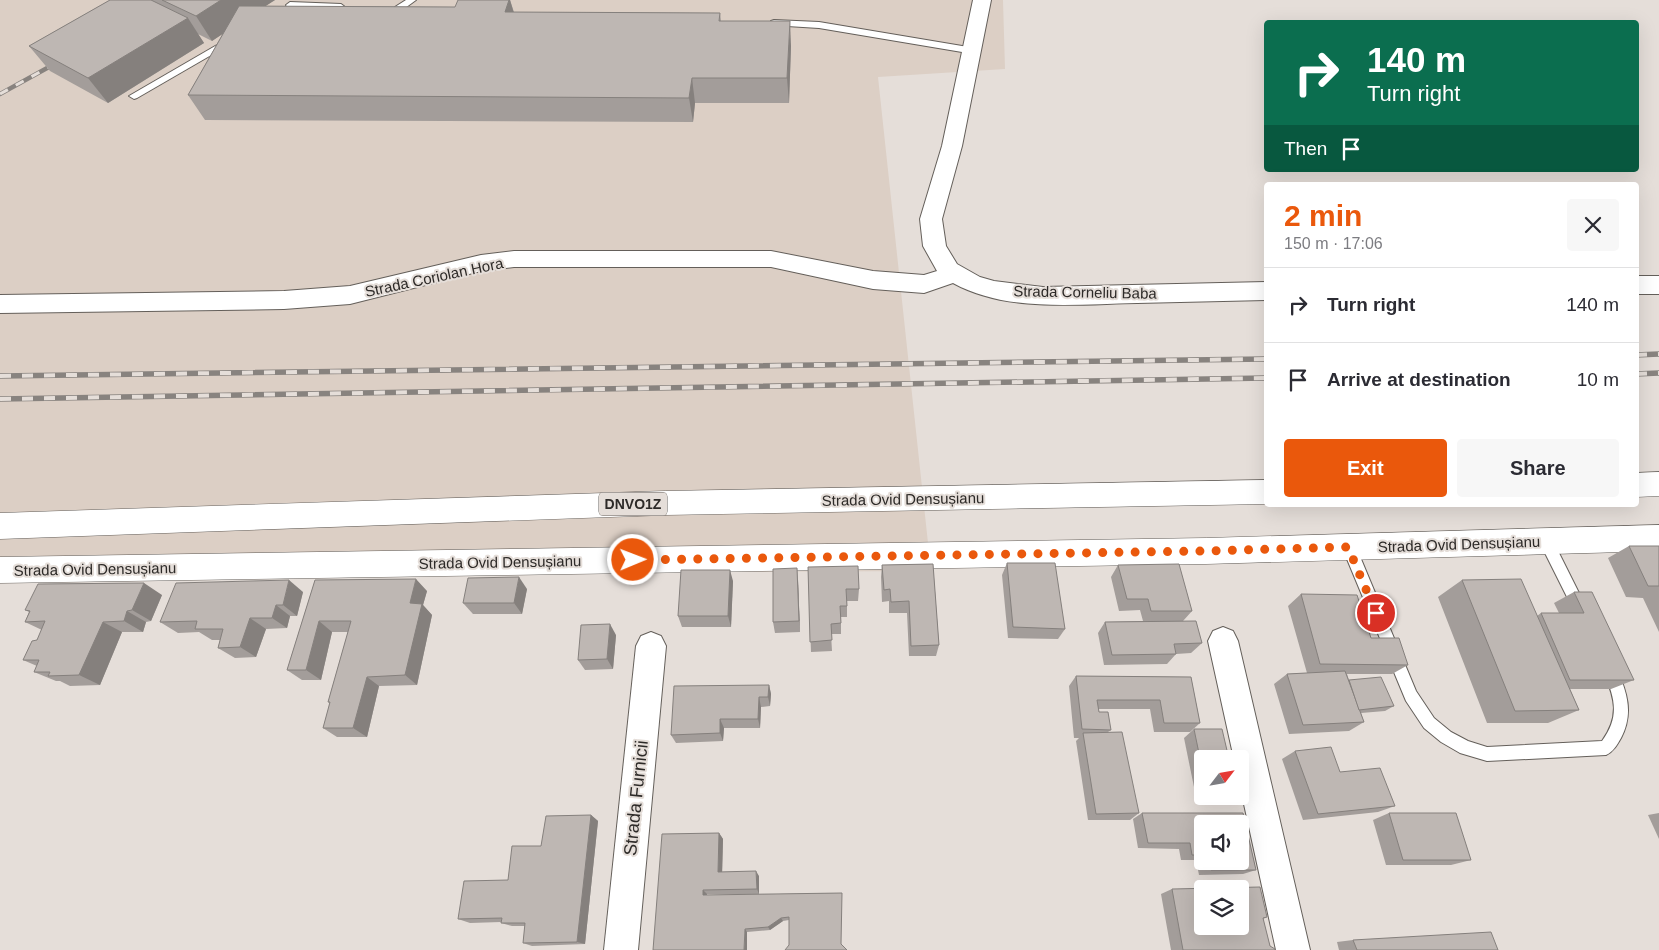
<!DOCTYPE html>
<html lang="en">
<head>
<meta charset="utf-8">
<style>
  body { margin:0; font-family:Arial,sans-serif; background:#f7f7f7; color:#2b2b33; height:100vh; display:flex; flex-direction:column; font-size:19px; white-space:nowrap }
  * { box-sizing:border-box; margin:0 }
  p { font-size:16px; color:#7c7c81 }
  .icon { flex:none; width:28px; height:28px; fill:none; stroke:currentColor; stroke-width:2; stroke-linecap:round; stroke-linejoin:round }
  .map { position:relative; flex:1; overflow:hidden }
  .drawer { position:absolute; left:1264px; top:182px; width:375px; height:325px; display:flex; flex-direction:column; background:#fff; border-radius:5px; box-shadow:0 5px 20px #0002 }
  .drawer>* { flex:none }
  .top-card { position:absolute; left:1264px; top:20px; width:375px; height:152px; border-radius:5px; box-shadow:0 5px 20px #0002; background:#0b6e4f; color:#fff; overflow:hidden }
  .needle { width:32px; rotate:59deg }
  .tools { position:absolute; left:1194px; top:750px; display:grid; gap:10px }
  .tools a { display:grid; place-items:center; width:55px; height:55px; border-radius:5px; background:#fff; box-shadow:0 5px 20px #0002; font-size:25px }
  .pin { position:absolute; display:grid; place-items:center; width:42px; height:42px; color:#fff; margin:-21px; border:2px solid #fff; border-radius:50%; box-shadow:0 1px 5px #0007 }
  .me { position:absolute; width:55px; margin:-28px; rotate:89deg; stroke-linejoin:round; filter:drop-shadow(0 0 4px #0008) }
  .turn { display:flex; align-items:center; gap:18px; height:105px; padding:0 20px; font-size:22px }
  .turn .icon { width:65px; height:65px; stroke-width:2.5 }
  .turn b { display:block; font-size:35px; line-height:42px }
  .then { display:flex; align-items:center; height:48px; padding:0 20px; background:#0003; gap:10px; font-size:19px }
  .round { display:grid; place-items:center; flex:none; width:52px; height:52px; border-radius:5px; background:#f7f7f7 }
  .overview { display:flex; align-items:center; justify-content:space-between; height:85px; padding:0 20px }
  h1 { font-size:30px; font-weight:600; line-height:38px; color:#ea580c }
  .action { display:flex; gap:10px; margin-top:auto; padding:10px 20px }
  .action a { flex:1; height:58px; border-radius:5px; background:#ea580c; color:#fff; font-size:20px; font-weight:600; line-height:58px; text-align:center }
  .action a+a { background:#f7f7f7; color:#2b2b33 }
  ul { padding:0; list-style:none }
  li { display:flex; align-items:center; gap:15px; height:75px; padding:0 20px; border-top:1px solid #e1e1e2 }
  li div { flex:1 }
  li b { display:block; font-size:19px }
  li em { font-style:normal }
  .map>svg:first-child { display:block }
  .built { fill:#dccfc5 }
  .lines { fill:none; stroke-linecap:round; stroke-linejoin:round }
  .lane-casing { stroke:#645f5a; stroke-width:2 }
  .street-casing { stroke:#645f5a; stroke-width:2 }
  .primary-casing { stroke:#645f5a; stroke-width:1 }
  .lane { fill:#fff; fill-rule:evenodd }
  .street { fill:#fff; fill-rule:evenodd }
  .primary { fill:#fff; fill-rule:evenodd }
  .rail-far1-casing { stroke:#88837f; stroke-width:4.5 }
  .rail-casing { stroke:#88837f; stroke-width:5.5 }
  .rail-far1 { stroke:#e5ded9; stroke-width:3; stroke-dasharray:9; stroke-linecap:butt }
  .rail { stroke:#e5ded9; stroke-width:4; stroke-dasharray:11; stroke-linecap:butt }
  .wall { fill:#a39d9a; fill-rule:evenodd }
  .shaded-wall { fill:#85807d }
  .building { fill:#beb7b3; stroke:#85807d; fill-rule:evenodd }
  .route { stroke:#ea580c; stroke-width:9; stroke-dasharray:0 16.2 }
  .labels { text-anchor:middle; dominant-baseline:central; stroke-width:4; stroke-linejoin:round; paint-order:stroke }
  .shield { fill:#e5ded9; stroke:#64605d; stroke-width:1 }
  .shield-label { font-size:14px; font-weight:bold; fill:#2d2a28 }
  .street-label { font-size:15px; fill:#2d2a28; stroke:#e5ded9 }
  .near-street-label { font-size:18px; fill:#2d2a28; stroke:#e5ded9 }
</style>
</head>
<body>
<div class="map">
<svg width="1659" height="950" viewBox="0 0 1659 950">
  <rect width="100%" height="100%" fill="#e5ded9"/>
  <!-- built -->
  <path class="built" d="M0,0H1003L1005,69L878,77L931,571L0,575Z"/>
  <g class="lines">
    <!-- lane casing -->
    <g class="lane-casing">
      <g id="lane">
        <path d="M406,0H416L401,11H395V7Z"/>
        <path d="M290,2L341,4L345,7L341,10L287,7L286,5Z"/>
        <path d="M774,20L819,22L974,48L979,51L974,54L819,28L771,25V21Z"/>
        <path d="M229,38L232,39V43L137,98L134,99L129,96Z"/>
        <path d="M1546,535L1551,537L1586,607L1584,611L1579,613L1574,611L1539,541L1541,537Z"/>
        <path d="M1349,541L1354,543L1356,547L1416,691L1434,718L1451,732L1468,741L1487,747L1602,741C1620,716 1615,699 1604,672L1606,667L1611,665L1616,667C1627,692 1634,713 1621,738C1617,745 1613,752 1606,755L1487,761L1460,753L1441,742L1424,728L1406,701L1342,547L1344,543Z"/>
      </g>
    </g>
    <!-- street casing -->
    <g class="street-casing">
      <g id="street">
        <path d="M973,0H991L962,146L942,219L946,246L957,264L980,277L994,281L1043,287L1266,282V300C1223,301 1180,302 1137,303C1077,304 1008,313 953,283L924,293L873,289L771,267H514L481,271L350,304L284,309L0,313V295L284,291L350,286L481,255L514,251H771L873,271L924,275L937,271L923,246L920,219L942,146Z"/>
        <rect x="1636" y="276" width="23" height="18"/>
        <path d="M1223,627L1233,631L1238,641L1310,950H1276L1240,786V759H1234L1208,641L1213,631Z"/>
        <path d="M651,632L661,636L666,646L638,950H604L636,646L641,636Z"/>
      </g>
    </g>
    <!-- primary casing -->
    <g class="primary-casing">
      <g id="primary">
        <path d="M1659,472V496L1636,497V473Z"/>
        <path d="M1266,480V504L665,515L0,539V513L665,491Z"/>
        <path d="M1659,525V551L1206,564L0,583V557L1206,538Z"/>
      </g>
    </g>
    <!-- lane -->
    <use href="#lane" class="lane"/>
    <!-- street -->
    <use href="#street" class="street"/>
    <!-- primary -->
    <use href="#primary" class="primary"/>
    <!-- rail-far1 casing -->
    <g class="rail-far1-casing">
      <path id="rail-far1" d="M0,94L58,62"/>
    </g>
    <!-- rail casing -->
    <g class="rail-casing">
      <g id="rail">
        <path d="M1636,355L1659,354"/>
        <path d="M1636,374L1659,373"/>
        <path d="M0,376L1266,359"/>
        <path d="M0,399L1266,378"/>
      </g>
    </g>
    <!-- rail-far1 -->
    <use href="#rail-far1" class="rail-far1"/>
    <!-- rail -->
    <use href="#rail" class="rail"/>
  </g>
  <!-- wall -->
  <g class="wall">
    <path d="M110,0H275L265,6L455,7L510,0L514,12L720,13L721,21L791,46L789,103H695L693,122L205,120L188,95L223,33L212,41L198,34L204,43L108,103L50,71L29,46Z"/>
    <path d="M1629,546H1659V632L1643,598L1626,597L1608,558Z"/>
    <path d="M1007,563L1065,629L1058,639L1008,638L1002,575Z"/>
    <path d="M933,564L939,645L936,656H909L907,613H889V601L882,602L881,577L882,565Z"/>
    <path d="M1118,565L1192,611L1183,621L1202,643L1191,653L1176,654L1167,664L1104,665L1098,633L1105,622L1143,621L1140,610L1119,611L1111,577Z"/>
    <path d="M808,567L859,589L858,601H847V617H841V634H831L832,651L811,652Z"/>
    <path d="M315,580L427,591L423,605L432,615L417,685L379,686L367,737H337L323,728L330,703L328,702L348,632H332L321,680H302L287,670Z"/>
    <path d="M798,580L800,632L775,633L773,622Z"/>
    <path d="M1462,580L1537,616L1541,613H1559L1554,603L1574,592L1634,680L1611,689H1570L1579,710L1548,723H1487L1438,597Z"/>
    <path d="M733,581L731,627H682L678,616Z"/>
    <path d="M527,589L522,614H473L463,603Z"/>
    <path d="M303,592L297,616H290L287,628L266,629L256,657L235,658L218,648L220,640H212L199,632L178,633L160,622Z"/>
    <path d="M1301,594L1371,638L1408,665L1392,674H1347L1349,680L1394,706L1385,711L1361,713L1364,722L1349,731L1289,734L1274,684L1287,674L1307,673L1288,606Z"/>
    <path d="M162,595L151,621L146,622L143,632H122L100,685L70,686L60,681H56L34,672L37,666L23,660L37,640L42,630L25,622L29,612L25,610Z"/>
    <path d="M616,635L613,669L585,670L578,660Z"/>
    <path d="M1076,676L1191,677L1200,723L1190,732H1154L1150,709H1098L1099,712L1111,730L1108,732L1139,813L1130,820H1088L1076,741L1079,738H1074L1069,686Z"/>
    <path d="M769,685L771,694L770,706L761,707L760,728H724L723,741L676,743L671,735Z"/>
    <path d="M1194,729L1202,759V786L1194,787L1184,738Z"/>
    <path d="M1295,751L1340,772L1395,806L1378,812L1303,820L1282,759Z"/>
    <path d="M1142,813H1243L1256,870L1243,874L1199,875L1196,860H1181L1179,849L1138,848L1133,819ZM1202,824H1240V861H1202Z"/>
    <path d="M1389,813L1471,860L1451,865H1386L1373,820Z"/>
    <path d="M1659,813V839L1648,815Z"/>
    <path d="M591,815L598,821L585,944L532,946L523,943L525,926H512L501,923V922L470,923L458,919L508,880L541,846Z"/>
    <path d="M719,833L723,839L722,872L759,876V894H707V895L842,893L789,945V920L783,921L770,930L747,932L653,950Z"/>
    <path d="M1172,889L1267,917L1263,919L1270,946L1275,950H1171L1161,894Z"/>
    <path d="M1353,940L1498,950H1339L1337,942Z"/>
  </g>
  <!-- shaded-wall -->
  <g class="shaded-wall">
    <path d="M221,0H275L212,41L196,16Z"/>
    <path d="M509,0H510L517,24L505,12Z"/>
    <path d="M188,18L204,43L108,103L88,78Z"/>
    <path d="M790,21L791,46L789,103L787,78Z"/>
    <path d="M692,78L695,103L693,122L689,98Z"/>
    <path d="M797,568L798,580L800,632L799,621Z"/>
    <path d="M730,570L733,581L731,627L728,616Z"/>
    <path d="M519,577L527,589L522,614L514,603Z"/>
    <path d="M416,579L427,591L423,605L432,615L417,685L405,675L410,603Z"/>
    <path d="M289,580L303,592L297,616L283,605Z"/>
    <path d="M144,583L162,595L151,621L132,610Z"/>
    <path d="M276,605L290,616L287,628L272,618Z"/>
    <path d="M127,611L146,622L143,632L124,621Z"/>
    <path d="M250,618L266,629L256,657L240,647Z"/>
    <path d="M319,621L332,632L321,680L306,670Z"/>
    <path d="M103,622L122,632L100,685L79,675Z"/>
    <path d="M610,624L616,635L613,669L607,659Z"/>
    <path d="M367,677L379,686L367,737L353,728Z"/>
    <path d="M769,685L771,694L770,706L768,697Z"/>
    <path d="M759,697L761,707L760,728L758,719Z"/>
    <path d="M720,719L724,728L723,741L720,733Z"/>
    <path d="M591,815L598,821L585,944L577,942Z"/>
    <path d="M719,833L723,839L722,877L718,872Z"/>
    <path d="M756,871L759,876V894L757,889Z"/>
    <path d="M703,890L707,894V899L703,895Z"/>
    <path d="M781,918L783,921L770,930L768,927Z"/>
    <path d="M745,929L747,932V950H744Z"/>
  </g>
  <!-- building -->
  <g class="building">
    <path d="M110,0H151L188,18L88,78L29,46Z"/>
    <path d="M162,0H221L196,16Z"/>
    <path d="M458,0H509L505,12L720,13L719,21H790L787,78H692L689,98L188,95L239,6L455,7Z"/>
    <path d="M1629,546H1659V586H1648Z"/>
    <path d="M1007,563H1055L1065,629L1013,627Z"/>
    <path d="M933,564L939,645L911,646L909,601L891,602L890,589L884,590L882,565Z"/>
    <path d="M1179,564L1192,611H1151L1148,599H1127L1118,565Z"/>
    <path d="M858,566L859,589H846L847,606H840L841,623L831,624L832,640L810,642L808,567Z"/>
    <path d="M797,568L799,621L773,622V569Z"/>
    <path d="M681,570H730L728,616H678Z"/>
    <path d="M519,577L514,603H463L468,578Z"/>
    <path d="M416,579L410,603L422,604L405,675L367,677L353,728H323L330,702H328L351,621H319L306,670H287L315,580Z"/>
    <path d="M1521,579L1579,710L1515,711L1462,580Z"/>
    <path d="M289,580L283,605H276L272,618H250L240,647L218,648L223,629H195L197,621L160,622L176,583Z"/>
    <path d="M144,583L132,610L127,611L124,621L103,622L79,675L48,676L50,672H34L39,660H23L32,641L37,640L45,621L25,622L30,611L25,610L38,584Z"/>
    <path d="M1574,592H1592L1634,680H1570L1541,613H1584Z"/>
    <path d="M1301,594L1357,595L1371,638H1399L1408,665L1320,664Z"/>
    <path d="M1196,621L1202,643L1174,644L1176,654L1112,655L1105,622Z"/>
    <path d="M610,624L607,659L578,660L581,625Z"/>
    <path d="M1345,671L1364,722L1303,725L1287,674Z"/>
    <path d="M1076,676L1191,677L1200,723H1164L1160,700H1097L1099,712H1108L1111,730L1082,729Z"/>
    <path d="M1381,677L1394,706L1359,710L1349,680Z"/>
    <path d="M769,685L768,697H759L758,719H720V733L671,735L674,686Z"/>
    <path d="M1194,729H1222L1229,759H1202V768Z"/>
    <path d="M1122,732L1139,813L1096,814L1083,733Z"/>
    <path d="M1331,747L1340,772L1380,768L1395,806L1318,814L1295,751Z"/>
    <path d="M1142,813H1243L1256,870H1211L1209,861H1240V824H1202V855H1192L1190,843H1148Z"/>
    <path d="M1389,813H1456L1471,860H1403Z"/>
    <path d="M591,815L577,942L523,943L525,923H501L502,918L458,919L464,881L508,880L512,846H541L546,816Z"/>
    <path d="M719,833L718,872L756,871L757,889L703,890V895L842,893L841,944L847,950H785L789,945V917L781,918L768,927L745,929L744,950H653L662,834Z"/>
    <path d="M1260,887L1267,917L1263,918L1270,946L1275,949V950H1183L1172,889ZM1202,889H1240V926H1202Z"/>
    <path d="M1491,932L1498,950H1357L1353,940Z"/>
  </g>
  <g class="lines">
    <!-- route -->
    <path class="route" d="M633,560L1206,551L1348,547L1376,613"/>
  </g>
  <g class="labels">
    <!-- shield labels -->
    <rect class="shield" x="599" y="492.5" width="68" height="23" rx="4"/>
    <g class="shield-label">
      <text x="633" y="504">DNVO1Z</text>
    </g>
    <!-- street labels -->
    <g class="street-label">
      <text transform="translate(434 277) rotate(-12)">Strada Coriolan Hora</text>
      <text transform="translate(1085 292) rotate(1)">Strada Corneliu Baba</text>
      <text transform="translate(903 499) rotate(-1)">Strada Ovid Densușianu</text>
      <text transform="translate(1459 544) rotate(-2)">Strada Ovid Densușianu</text>
      <text transform="translate(500 562) rotate(-1)">Strada Ovid Densușianu</text>
      <text transform="translate(95 569) rotate(-1)">Strada Ovid Densușianu</text>
    </g>
    <!-- near-street labels -->
    <g class="near-street-label">
      <text transform="translate(636 798) rotate(-84)">Strada Furnicii</text>
    </g>
  </g>
</svg>
<div class="tools">
<a><svg class="needle" viewBox="-14 -14 28 28"><path d="M0-13l5 13h-10z" fill="#e53935"/><path d="M0 13l5-13h-10z" fill="#7c7c81"/></svg></a>
<a><svg class="icon" aria-label="sound" viewBox="0 0 24 24"><path d="M4 9h4l5-4v14l-5-4H4zM17 9q2 3 0 6"/></svg></a>
<a><svg class="icon" aria-label="layers" viewBox="0 0 24 24"><path d="M12 4l9 5-9 5-9-5zM3 14l9 5 9-5"/></svg></a>
</div>
<div class="pin" style="left:1376px;top:613px;background:#d93025"><svg class="icon" aria-label="arrive" viewBox="0 0 24 24"><path d="M6 21V4h12l-3 4 3 4H6"/></svg></div>
<svg class="me" style="left:633px;top:560px" viewBox="-20 -20 40 40"><circle r="17" fill="#ea580c" stroke="#fff" stroke-width="3"/><path d="M0-11L8 9 0 5-8 9z" fill="#fff"/></svg>
<div class="top-card">
<div class="turn"><svg class="icon" aria-label="right" viewBox="0 0 24 24"><path d="M7 20v-9h11M14 6l5 5-5 5"/></svg><div><b>140 m</b>Turn right</div></div>
<div class="then">Then<svg class="icon" aria-label="arrive" viewBox="0 0 24 24"><path d="M6 21V4h12l-3 4 3 4H6"/></svg></div>
</div>
<section class="drawer">
<div class="overview"><div><h1>2 min</h1><p>150 m · 17:06</p></div><a class="round"><svg class="icon" aria-label="close" viewBox="0 0 24 24"><path d="M6 6l12 12M18 6L6 18"/></svg></a></div>
<ul>
<li><svg class="icon" aria-label="right" viewBox="0 0 24 24"><path d="M7 20v-9h11M14 6l5 5-5 5"/></svg><div><b>Turn right</b></div><em>140 m</em></li>
<li><svg class="icon" aria-label="arrive" viewBox="0 0 24 24"><path d="M6 21V4h12l-3 4 3 4H6"/></svg><div><b>Arrive at destination</b></div><em>10 m</em></li>
</ul>
<div class="action"><a>Exit</a><a>Share</a></div>
</section>
</div>
</body>
</html>
